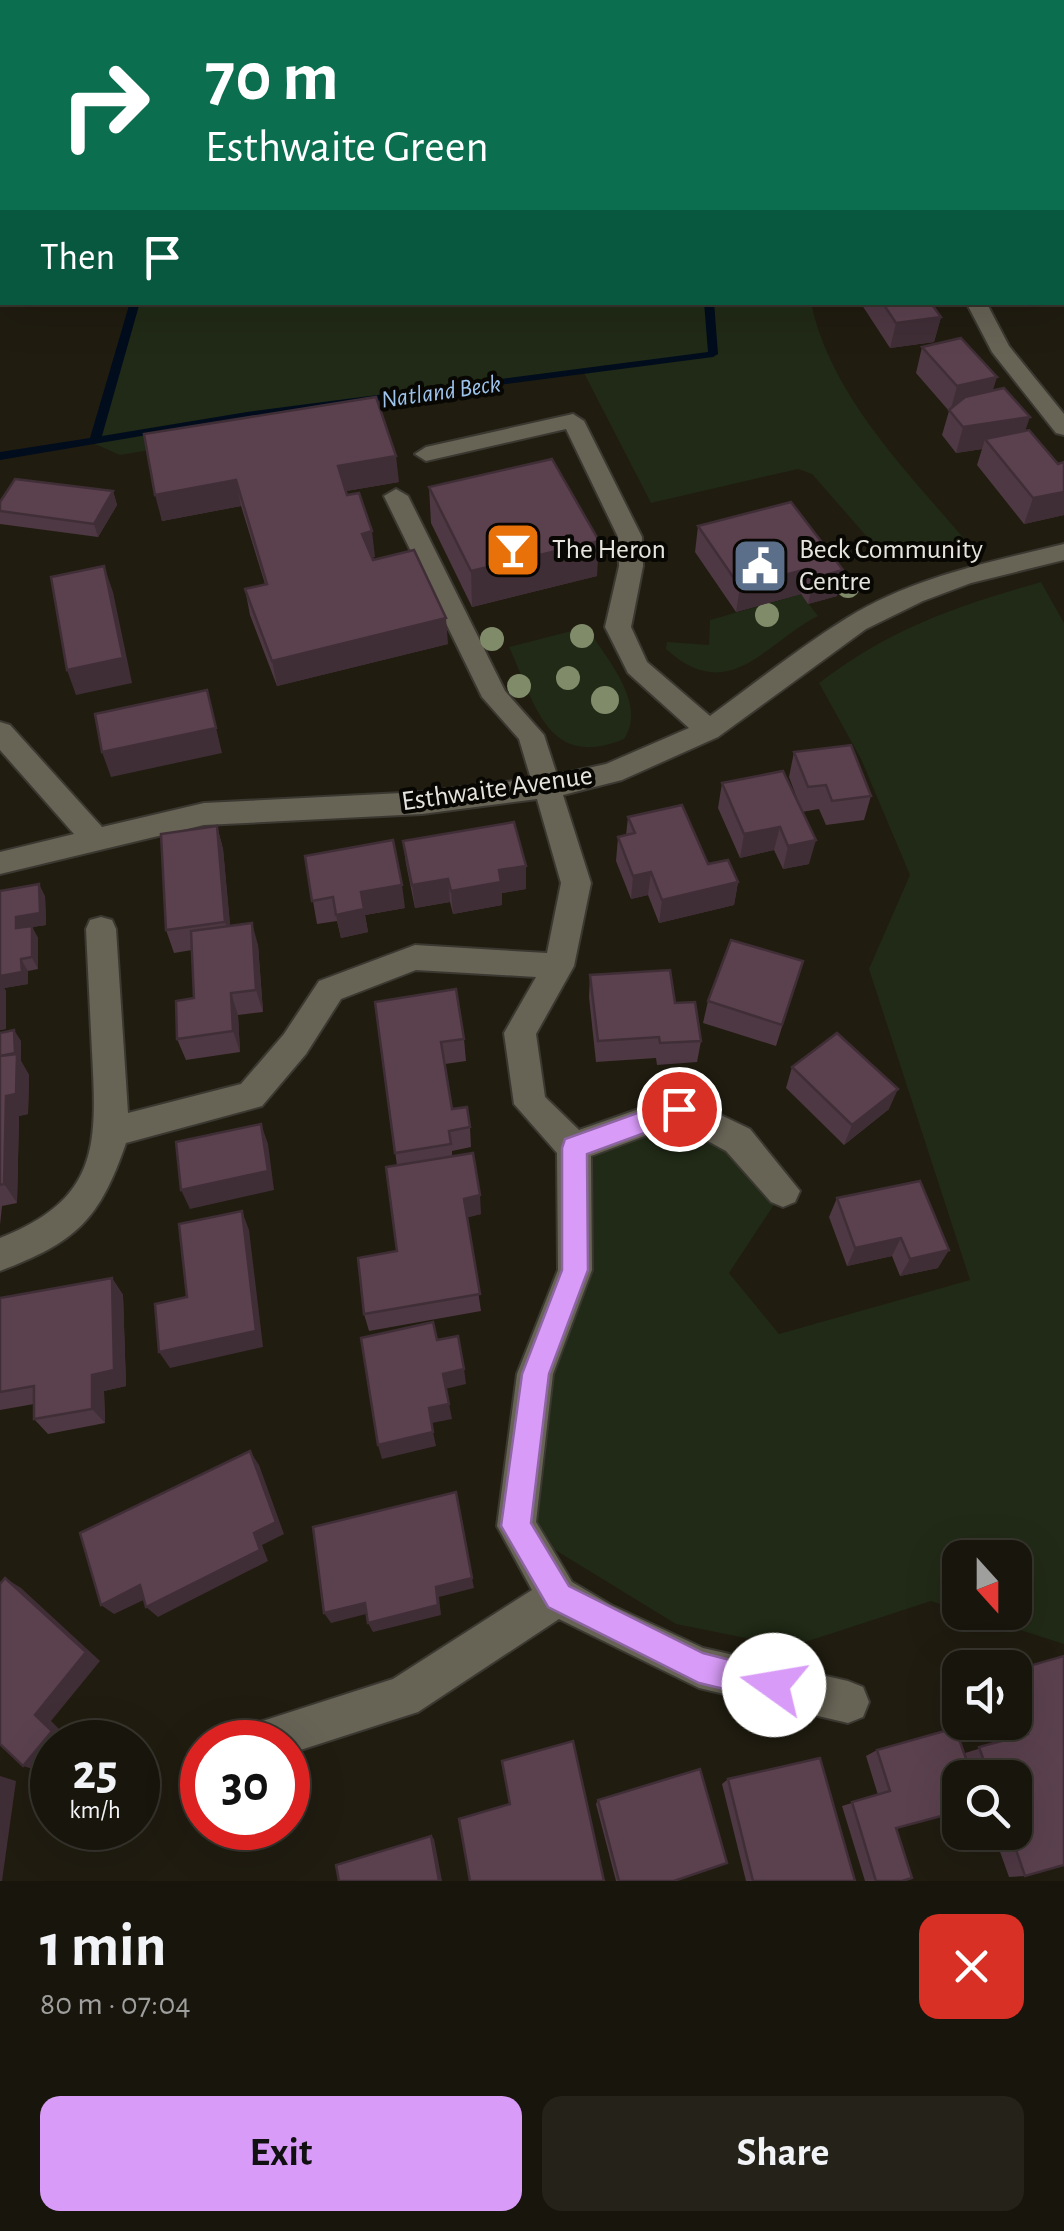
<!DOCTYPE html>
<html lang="en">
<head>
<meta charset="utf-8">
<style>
  body { margin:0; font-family:"Alegreya Sans",sans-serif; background:#25221a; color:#f1f3f6; height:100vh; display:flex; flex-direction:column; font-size:38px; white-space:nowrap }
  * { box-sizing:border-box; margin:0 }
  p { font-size:32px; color:#9f9f9d }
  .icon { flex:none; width:55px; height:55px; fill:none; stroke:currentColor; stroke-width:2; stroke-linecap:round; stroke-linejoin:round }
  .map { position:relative; height:1881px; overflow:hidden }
  .details { display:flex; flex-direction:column; background:#18150c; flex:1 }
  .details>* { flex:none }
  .hud { position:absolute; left:0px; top:0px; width:1065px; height:305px; box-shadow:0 10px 40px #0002,0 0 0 2px #36342d; background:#0b6e4f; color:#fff; overflow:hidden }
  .needle { width:65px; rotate:159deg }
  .buttons { position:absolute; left:942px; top:1540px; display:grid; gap:20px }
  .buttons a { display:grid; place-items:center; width:90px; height:90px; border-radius:20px; background:#18150c; box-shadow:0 10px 40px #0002,0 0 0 2px #36342d; font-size:50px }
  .speed { position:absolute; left:30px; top:1720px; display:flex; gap:20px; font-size:50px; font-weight:700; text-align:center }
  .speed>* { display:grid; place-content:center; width:130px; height:130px; border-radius:50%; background:#18150c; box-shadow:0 10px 40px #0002,0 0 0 2px #36342d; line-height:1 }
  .speed small { font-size:25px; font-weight:400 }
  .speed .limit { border:15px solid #d22; background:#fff; color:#111 }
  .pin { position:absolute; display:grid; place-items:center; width:85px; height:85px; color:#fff; margin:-42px; border:5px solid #fff; border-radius:50%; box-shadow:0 2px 10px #0007 }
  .me { position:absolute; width:110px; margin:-55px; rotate:283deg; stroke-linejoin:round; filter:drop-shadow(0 0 8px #0008) }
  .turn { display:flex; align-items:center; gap:35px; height:210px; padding:0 40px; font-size:45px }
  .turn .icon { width:130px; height:130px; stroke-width:2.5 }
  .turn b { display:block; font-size:70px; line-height:85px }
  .then { display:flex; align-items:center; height:95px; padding:0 40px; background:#0003; gap:20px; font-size:38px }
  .round { display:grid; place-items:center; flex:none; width:105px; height:105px; border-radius:20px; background:#25221a }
  .head { display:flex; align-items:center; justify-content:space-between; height:170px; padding:0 40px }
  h1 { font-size:60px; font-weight:600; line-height:75px }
  .cta { display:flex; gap:20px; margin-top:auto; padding:20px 40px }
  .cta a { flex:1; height:115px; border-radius:20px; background:#d89bf8; color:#111; font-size:40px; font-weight:600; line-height:115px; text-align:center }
  .cta a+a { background:#25221a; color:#f1f3f6 }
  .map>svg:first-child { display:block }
  .green { fill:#212a16 }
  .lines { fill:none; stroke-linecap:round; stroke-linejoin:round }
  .stream { fill:#010d1d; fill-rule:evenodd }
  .minor-casing { stroke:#3a3831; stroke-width:4 }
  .minor { fill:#676355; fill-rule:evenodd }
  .tree { fill:#808b6a }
  .wall { fill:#4e3843 }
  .shaded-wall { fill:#402e37 }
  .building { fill:#5b414e; stroke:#402e37; stroke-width:2.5 }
  .route { fill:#d89bf8; stroke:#8c65a1; stroke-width:2.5 }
  .labels { text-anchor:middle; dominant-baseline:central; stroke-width:8; stroke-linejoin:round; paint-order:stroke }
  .far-water-label { font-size:25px; font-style:italic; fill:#9ec4ed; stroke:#080703 }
  .poi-label { font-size:28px; fill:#e6e4dc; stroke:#080703; text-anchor:start }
  .street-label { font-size:28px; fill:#e6e4dc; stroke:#080703 }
</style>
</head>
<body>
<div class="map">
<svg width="1064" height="1881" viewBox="0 0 1064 1881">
  <rect width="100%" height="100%" fill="#201c10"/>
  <!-- green -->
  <g class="green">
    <path d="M223,0H680L681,2H222Z"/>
    <path d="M135,303H811C831,396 906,470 966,541L889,562L812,474L798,469L651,503L583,371L383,397L387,410L120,455L95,444V440Z"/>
    <path d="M1041,582L1064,623V1644L966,1613L1015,1612V1558H960V1611L931,1601L790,1647L676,1624L516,1526L575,1270L574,1147L679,1109L783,1191L729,1273L779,1334L970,1280L869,969L910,875L861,759L819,683C893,627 954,607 1041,582Z"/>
    <path d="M801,594L818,616C766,642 729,707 666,649L667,642L709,645L710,620Z"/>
    <path d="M587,627C606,659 648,703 624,739C547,771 535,703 509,647Z"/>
  </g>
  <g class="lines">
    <!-- stream -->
    <g class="stream">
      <rect x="219" y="0" width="8" height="2"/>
      <path d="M524,0H533L535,2H526Z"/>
      <path d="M130,302H140L102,436L247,412L708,352L704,302H714L718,354L713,357L247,418L0,460V452L90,438Z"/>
    </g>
    <!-- minor casing -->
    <g class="minor-casing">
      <g id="minor">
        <path d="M945,0H961L962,2H946Z"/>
        <rect x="1062" y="119" width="2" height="10"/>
        <path d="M0,156L2,157V169L0,168Z"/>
        <path d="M966,302H986L1009,346L1064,414V435L1056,433L992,352Z"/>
        <path d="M573,414L584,421L642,537L643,566L631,627L647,662L710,716C755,683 800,647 847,618C913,577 990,562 1064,544V560L971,583L923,601L866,629L718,737L622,780L563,795L591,883L574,966L536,1034L545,1097L579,1130L679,1095L750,1129L800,1191L795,1202L783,1207L771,1202L726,1151L677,1124L591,1156L592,1270L553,1374L536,1522L572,1582L611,1605L703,1648L848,1681L863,1687L869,1702L863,1717L848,1723L699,1688L559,1619L418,1712L288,1754V1742H238L244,1727L393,1679L532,1590L497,1526L517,1374L558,1270L557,1153L514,1104L504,1033L536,977L416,970L341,999L306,1054L262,1106L126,1143C99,1221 76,1242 0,1271V1238C99,1199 97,1146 92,1052C90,1011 88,970 86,929L90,920L101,917L112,920L116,929L128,1113L241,1084L284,1034L319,981L415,945L547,953L561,883L537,799L422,814L204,825L0,874V852L74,834L0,750V722L10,725L102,827L204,803L422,792L531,779L519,739L482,697L384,496L396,489L408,496L505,691L544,735L557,775L606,764L689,728L628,673L605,627L619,566L618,537L566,429L426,461L415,454L426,447Z"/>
      </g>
    </g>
    <!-- minor -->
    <use href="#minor" class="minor"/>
  </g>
  <!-- trees -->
  <g class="tree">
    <circle cx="848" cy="586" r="12"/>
    <circle cx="767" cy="615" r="12"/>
    <circle cx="582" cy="636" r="12"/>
    <circle cx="492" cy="639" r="12"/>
    <circle cx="568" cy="678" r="12"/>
    <circle cx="519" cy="686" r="12"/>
    <circle cx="605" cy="700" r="14"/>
  </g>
  <!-- wall -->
  <g class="wall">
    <path d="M694,0H814V2H695Z"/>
    <path d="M855,0H896V2H856Z"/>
    <path d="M997,0H1064V91L1062,90V2H999Z"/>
    <path d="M1064,130V161L1062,159Z"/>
    <path d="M860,302H930L941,317L934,342L890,348Z"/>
    <path d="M922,347L993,390L1025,431L1058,464L1064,462V515L1024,524L977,465L982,449L956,453L942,435L949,411L916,373Z"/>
    <path d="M144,434L399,482L346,491L375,557H372L448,644L277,686L250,615L245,589L265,584L241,506L162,521Z"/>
    <path d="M429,487L597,576L472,607L431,523Z"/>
    <path d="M113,491L117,505L98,537L0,524V511Z"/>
    <path d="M791,502L837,596L808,604L801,594L736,612L695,552L698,526Z"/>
    <path d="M794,752L871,796L864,820L826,825L819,809L802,812L809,864L783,869L774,850L740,858L718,808L722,783L801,809L789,777Z"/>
    <path d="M628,817L738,882L734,905L659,923L648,895L631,899L616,861L618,837L626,835Z"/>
    <path d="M217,826L223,849L230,926L258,945L263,1012L238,1015L240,1052L186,1060L177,1039L194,998L192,950L174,953L166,930Z"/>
    <path d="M403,841L526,889L502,893V905L453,914L450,902L415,908L406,864Z"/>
    <path d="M305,856L405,908L365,915L368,932L341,938L337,921L317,924Z"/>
    <path d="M0,891L45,896L46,925L32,927L38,938V969L28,971V984L4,988L6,991V1029L0,1030Z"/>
    <path d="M803,961L776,1046L703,1023L708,1001Z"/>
    <path d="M590,975L675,1003L701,1041L697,1062L657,1065L656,1058L596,1062L589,997Z"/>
    <path d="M375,1002L464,1039L466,1061L445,1064L452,1109L470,1127L471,1147L452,1151V1157L481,1214L467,1217L481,1311L369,1331L364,1314L397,1251V1166Z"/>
    <path d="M0,1033L21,1041V1061L29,1075L28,1114L19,1116L17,1203L2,1206L0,1225Z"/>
    <path d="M792,1067L889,1109L844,1145L786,1088Z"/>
    <path d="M920,1181L938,1268L900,1276L892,1256L847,1266L829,1217L837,1198Z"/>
    <path d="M112,1278L123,1295L126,1386L104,1391L105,1423L48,1434L34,1419V1404L0,1410V1298Z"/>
    <path d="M1064,1656L1025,1876L1009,1877L993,1832H1015V1778H974L965,1753L1011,1739L1006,1722H1015V1670Z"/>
    <path d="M955,1728L896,1828L902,1881H865L842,1806L878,1795L866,1756L877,1750Z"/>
    <path d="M728,1779L855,1881H746L722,1784Z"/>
    <path d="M598,1800L674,1881H616L596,1804Z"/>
  </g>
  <!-- shaded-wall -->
  <g class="shaded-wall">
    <path d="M941,317L934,342L890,348L896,323Z"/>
    <path d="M997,377L989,403L950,412L957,386Z"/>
    <path d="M1030,417L1021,443L985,439L982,449L956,453L963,427Z"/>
    <path d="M396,456L399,482L341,492L338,466Z"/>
    <path d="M236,480L241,506L162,521L155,495Z"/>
    <path d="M113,491L117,505L98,537L94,524Z"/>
    <path d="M1064,492V515L1024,524L1033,498Z"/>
    <path d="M372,531L375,557L365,559L362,534Z"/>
    <path d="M599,541L597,576L472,607L471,571Z"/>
    <path d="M104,566L113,592L132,683L76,695L67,670Z"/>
    <path d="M807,569L801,594L736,612L740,587Z"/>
    <path d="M843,570L837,596L808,604L814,578Z"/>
    <path d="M446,618L448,644L277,686L272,661Z"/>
    <path d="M207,690L222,753L111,777L102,752Z"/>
    <path d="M217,826L223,849L232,945L225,922Z"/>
    <path d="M780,827L774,850L740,858L744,834Z"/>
    <path d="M816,840L809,864L783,869L788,846Z"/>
    <path d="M526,866V889L502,893V905L453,914L451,891L499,870Z"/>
    <path d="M651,872L648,895L631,899L633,876Z"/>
    <path d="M448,879L450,902L415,908L412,885Z"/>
    <path d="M738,882L734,905L659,923L662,900Z"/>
    <path d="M39,884L45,896L46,925L32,927L38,938V969L16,928V917Z"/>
    <path d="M402,885L405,908L365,915L368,932L341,938L336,915L361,892Z"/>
    <path d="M252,923L258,945L263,1012L256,990Z"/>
    <path d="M21,959L28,971V984L4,988L6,991V1029L0,1030V976Z"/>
    <path d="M231,993L238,1015L240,1052L233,1031Z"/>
    <path d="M14,1030L21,1041V1061L29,1075L28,1114L19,1116L17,1203L4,1184L0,1068Z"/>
    <path d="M898,1089L889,1109L844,1145L852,1125Z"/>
    <path d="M261,1124L268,1144L274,1190L190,1209L181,1190Z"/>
    <path d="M480,1195L481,1214L466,1218L464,1199Z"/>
    <path d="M242,1211L249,1230L263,1347L170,1368L159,1352Z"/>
    <path d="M901,1238L892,1256L847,1266L855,1248Z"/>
    <path d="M949,1250L938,1268L900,1276L910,1259Z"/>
    <path d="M112,1278L123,1295L126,1386L104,1391L105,1423L92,1409V1375Z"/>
    <path d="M464,1369L466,1384L445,1389L443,1374Z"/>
    <path d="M449,1404L452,1419L432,1423L429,1408Z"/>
    <path d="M433,1432L436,1446L382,1459L378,1445Z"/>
    <path d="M250,1451L259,1465L284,1534L262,1545L268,1561L158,1617L146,1607L254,1533Z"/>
    <path d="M5,1578L21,1588L100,1661L51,1721L67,1737L63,1742H52V1755L39,1771L23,1766L35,1715Z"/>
    <path d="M472,1578L474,1588L439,1597L441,1615L373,1632L368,1623L436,1587Z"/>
    <path d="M140,1585L152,1596L114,1614L101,1605Z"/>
    <path d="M365,1603L370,1613L331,1623L324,1613Z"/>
    <path d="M0,1776L16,1781L2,1881H0Z"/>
    <path d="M431,1836L434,1839L442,1881H439Z"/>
  </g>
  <!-- building -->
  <g class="building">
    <path d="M1035,0H1064V25H1062V2H1037Z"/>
    <path d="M1062,232L1064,235V286L1062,284Z"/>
    <path d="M882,302H930L941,317L896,323Z"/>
    <path d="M961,338L997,377L957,386L922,347Z"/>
    <path d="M1004,388L1030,417L963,427L949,410L965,397Z"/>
    <path d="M376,397L396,456L338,466L347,495L359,493L372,531L362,534L373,560L414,550L446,618L272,661L245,589L267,584L236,480L155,495L144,434Z"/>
    <path d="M1029,430L1058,464L1064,462V492L1033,498L985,439Z"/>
    <path d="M552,459L599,541L471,571L429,487Z"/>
    <path d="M15,479L113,491L94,524L0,511V502Z"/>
    <path d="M791,502L843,570L814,578L807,569L740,587L698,526Z"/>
    <path d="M104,566L123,658L67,670L51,577Z"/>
    <path d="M207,690L216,728L102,752L95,714Z"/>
    <path d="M851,745L871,796L832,801L826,785L808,787L794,752Z"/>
    <path d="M783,771L816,840L788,846L780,827L744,834L722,783Z"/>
    <path d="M682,805L708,864L728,860L738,882L662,900L651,872L633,876L618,837L635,833L628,817Z"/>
    <path d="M514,822L526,866L499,870L501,882L451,891L448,879L412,885L403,841Z"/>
    <path d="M217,826L225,922L166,930L161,834Z"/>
    <path d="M393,840L402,885L361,892L364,909L336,915L333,897L312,901L305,856Z"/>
    <path d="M39,884L40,913L16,917V928L32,926V957L21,959L22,972L0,976V891Z"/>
    <path d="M252,923L256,990L231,993L233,1031L177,1039L176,1001L194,998L191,931Z"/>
    <path d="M731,940L803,961L782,1025L708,1001Z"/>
    <path d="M670,970L675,1003L695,1002L701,1041L660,1043L659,1037L598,1041L590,975Z"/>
    <path d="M456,989L464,1039L441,1042L452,1109L467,1107L470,1127L449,1131L451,1144L395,1153L375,1002Z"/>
    <path d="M14,1030L15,1053L0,1056V1033Z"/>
    <path d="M837,1033L898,1089L852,1125L792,1067Z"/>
    <path d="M17,1054L16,1094L6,1096L4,1184L0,1185V1056Z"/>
    <path d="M261,1124L268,1171L181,1190L176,1142Z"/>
    <path d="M473,1153L480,1195L464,1199L480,1294L364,1314L358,1258L397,1251L386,1167Z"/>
    <path d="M920,1181L949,1250L910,1259L901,1238L855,1248L837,1198Z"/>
    <path d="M242,1211L256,1331L159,1352L155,1304L187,1297L179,1224Z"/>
    <path d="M112,1278L114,1370L92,1375V1409L34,1419V1386L0,1392V1298Z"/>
    <path d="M433,1322L437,1340L458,1336L464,1369L443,1374L449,1404L429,1408L433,1432L378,1445L361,1338Z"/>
    <path d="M250,1451L276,1522L254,1533L260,1550L146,1607L140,1585L101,1605L80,1533Z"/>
    <path d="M456,1492L472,1578L436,1587L438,1605L368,1623L365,1603L324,1613L313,1527Z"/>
    <path d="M5,1578L86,1652L35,1715L52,1731L23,1766L0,1744V1584Z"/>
    <path d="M1064,1656V1865L1025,1876L1010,1832H1015V1778H990L979,1747L1028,1734L1015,1700V1670Z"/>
    <path d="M955,1728L973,1778H960V1811L896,1828L912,1878L902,1881H876L852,1802L890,1791L877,1750Z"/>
    <path d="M573,1741L604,1881H470L459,1819L510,1804L502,1761Z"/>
    <path d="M820,1758L855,1881H753L728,1779Z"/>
    <path d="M700,1769L727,1863L674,1881H619L598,1800Z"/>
    <path d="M431,1836L439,1881H339L336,1865Z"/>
  </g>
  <!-- route -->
  <path class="route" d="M679,1098L688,1101L692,1109L688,1117L587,1154L588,1270L549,1374L531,1523L569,1586L703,1653L785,1674L789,1685L785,1696L774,1701L699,1683L548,1607L501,1526L522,1374L562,1270V1148L565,1139Z"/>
  <!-- icons -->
  <defs>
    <g id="bar-square" transform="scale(2.875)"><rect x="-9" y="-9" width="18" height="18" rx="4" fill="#e8710a" stroke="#080703"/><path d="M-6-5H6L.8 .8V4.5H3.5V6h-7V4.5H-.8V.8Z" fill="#fff"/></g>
    <g id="civic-square" transform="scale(2.875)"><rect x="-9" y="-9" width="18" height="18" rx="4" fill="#5c6f8a" stroke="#080703"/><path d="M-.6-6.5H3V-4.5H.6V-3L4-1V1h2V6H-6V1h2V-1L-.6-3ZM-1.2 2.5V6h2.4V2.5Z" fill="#fff"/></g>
  </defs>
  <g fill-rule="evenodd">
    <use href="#bar-square" x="513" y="550"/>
    <use href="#civic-square" x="760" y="566"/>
  </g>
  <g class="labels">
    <!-- far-water labels -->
    <g class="far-water-label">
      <text transform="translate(441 392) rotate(-8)">Natland Beck</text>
    </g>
    <!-- poi labels -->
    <g class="poi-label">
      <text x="552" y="550">The Heron</text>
      <text x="799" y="550">Beck Community<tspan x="799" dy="32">Centre</tspan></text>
    </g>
    <!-- street labels -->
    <g class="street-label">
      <text transform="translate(497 789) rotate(-8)">Esthwaite Avenue</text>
    </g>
  </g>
</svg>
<div class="buttons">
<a><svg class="needle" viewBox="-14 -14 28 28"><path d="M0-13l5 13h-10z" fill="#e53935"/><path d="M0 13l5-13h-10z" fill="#9f9f9d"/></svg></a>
<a><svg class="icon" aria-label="sound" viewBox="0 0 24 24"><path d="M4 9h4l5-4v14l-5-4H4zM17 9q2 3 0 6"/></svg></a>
<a><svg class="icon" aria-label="search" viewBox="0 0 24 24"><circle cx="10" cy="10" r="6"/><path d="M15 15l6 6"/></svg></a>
</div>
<div class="speed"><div>25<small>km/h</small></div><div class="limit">30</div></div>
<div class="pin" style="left:679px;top:1109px;background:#d93025"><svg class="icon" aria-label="arrive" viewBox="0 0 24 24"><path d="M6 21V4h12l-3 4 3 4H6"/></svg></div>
<svg class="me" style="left:774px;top:1685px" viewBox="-20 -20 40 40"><circle r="19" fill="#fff"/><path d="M0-13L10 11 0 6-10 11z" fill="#d89bf8"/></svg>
<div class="hud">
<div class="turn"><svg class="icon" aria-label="right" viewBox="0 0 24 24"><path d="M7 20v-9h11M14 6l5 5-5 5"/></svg><div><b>70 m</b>Esthwaite Green</div></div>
<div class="then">Then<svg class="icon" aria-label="arrive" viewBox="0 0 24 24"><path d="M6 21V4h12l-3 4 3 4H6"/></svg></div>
</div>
</div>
<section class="details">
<div class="head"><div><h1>1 min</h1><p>80 m · 07:04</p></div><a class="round" style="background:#d93025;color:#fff"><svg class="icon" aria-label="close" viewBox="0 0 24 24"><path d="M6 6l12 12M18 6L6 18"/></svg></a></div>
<div class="cta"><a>Exit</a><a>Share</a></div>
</section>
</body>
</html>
